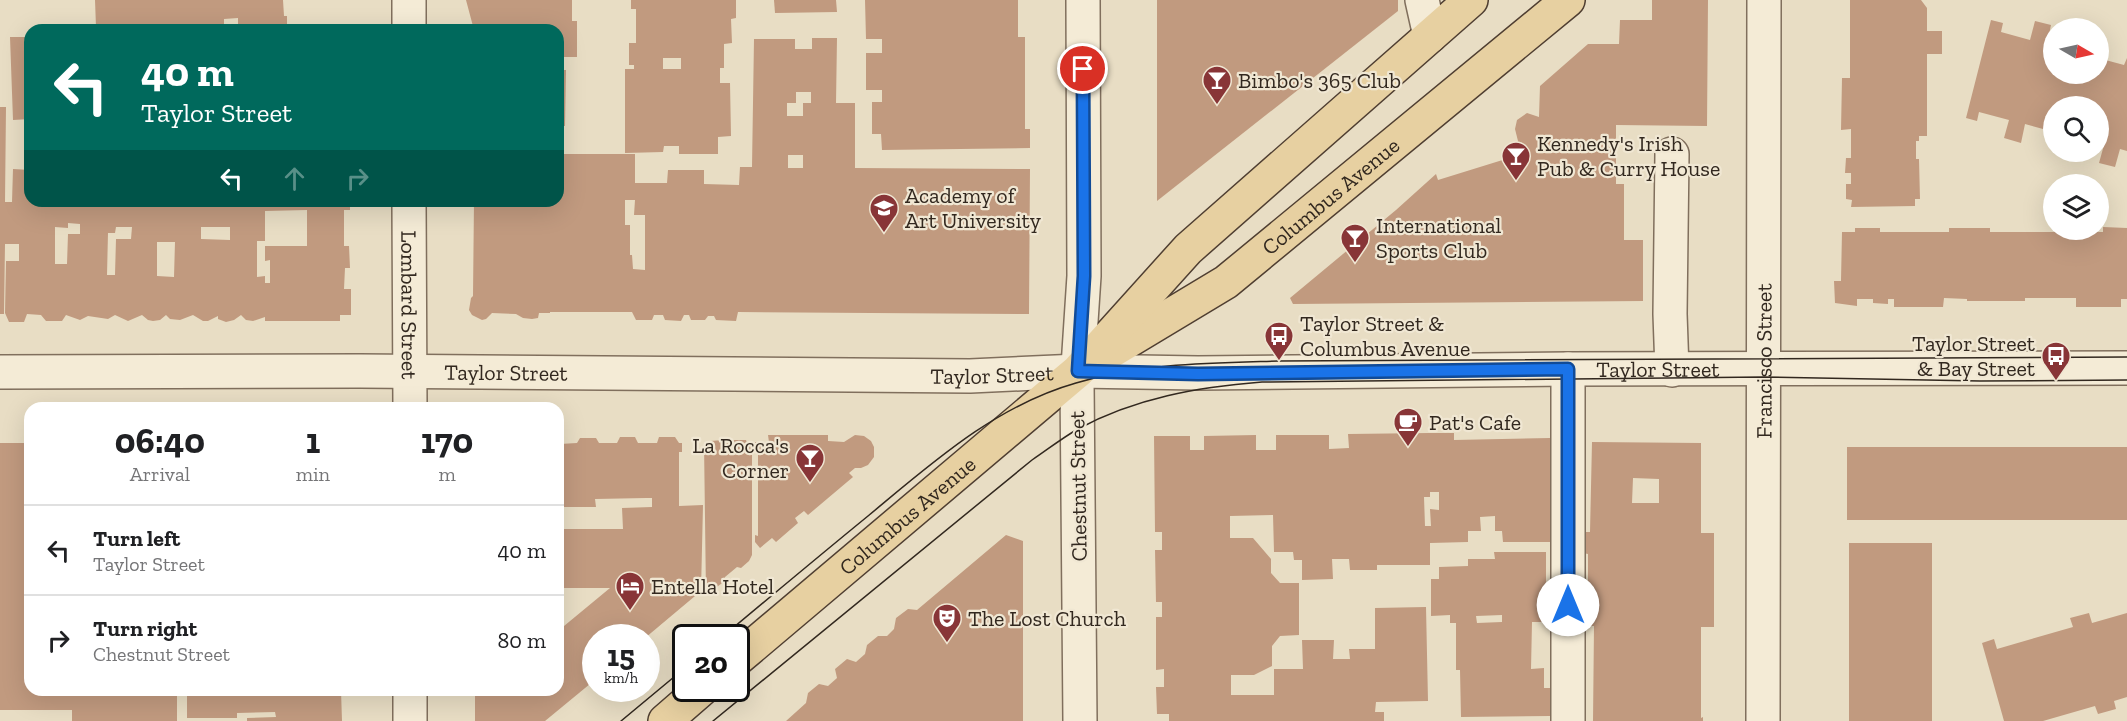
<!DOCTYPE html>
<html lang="en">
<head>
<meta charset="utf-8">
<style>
  body { margin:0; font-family:"Zilla Slab",serif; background:#f2f2f2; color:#202124; height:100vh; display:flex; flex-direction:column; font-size:22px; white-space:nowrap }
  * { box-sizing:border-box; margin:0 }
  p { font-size:20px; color:#757577 }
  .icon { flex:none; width:33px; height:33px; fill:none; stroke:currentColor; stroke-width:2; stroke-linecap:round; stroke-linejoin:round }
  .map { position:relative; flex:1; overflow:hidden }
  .side { position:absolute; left:24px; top:402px; width:540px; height:294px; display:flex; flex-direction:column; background:#fff; border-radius:18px; box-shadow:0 6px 24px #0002 }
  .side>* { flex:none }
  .top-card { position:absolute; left:24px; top:24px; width:540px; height:183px; border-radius:18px; box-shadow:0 6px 24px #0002; background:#00695c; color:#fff; overflow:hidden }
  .needle { width:39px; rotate:99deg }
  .controls { position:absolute; left:2043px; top:18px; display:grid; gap:12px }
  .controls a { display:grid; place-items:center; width:66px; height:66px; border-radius:50%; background:#fff; box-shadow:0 6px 24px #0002; font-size:30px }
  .speed { position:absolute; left:582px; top:624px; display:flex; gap:12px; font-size:30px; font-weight:700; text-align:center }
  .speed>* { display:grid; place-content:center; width:78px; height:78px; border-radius:50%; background:#fff; box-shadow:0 6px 24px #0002; line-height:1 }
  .speed small { font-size:15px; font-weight:400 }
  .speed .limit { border:3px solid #111; border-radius:9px; background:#fff; color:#111 }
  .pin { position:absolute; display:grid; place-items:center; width:51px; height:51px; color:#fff; margin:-26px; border:3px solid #fff; border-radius:50%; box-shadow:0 2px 6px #0007 }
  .me { position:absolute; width:66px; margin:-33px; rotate:0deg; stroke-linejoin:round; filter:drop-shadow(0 0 4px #0008) }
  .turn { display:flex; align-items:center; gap:21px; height:126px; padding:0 18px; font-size:27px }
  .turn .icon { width:78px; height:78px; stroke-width:2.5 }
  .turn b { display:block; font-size:42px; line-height:51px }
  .lanes { display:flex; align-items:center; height:57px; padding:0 18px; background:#0003; justify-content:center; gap:30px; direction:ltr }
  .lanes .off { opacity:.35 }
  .eta { display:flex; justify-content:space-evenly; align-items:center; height:102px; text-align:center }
  .eta b { font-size:36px; font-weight:800; line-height:42px }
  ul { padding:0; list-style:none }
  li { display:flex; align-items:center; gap:18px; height:90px; padding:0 18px; border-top:2px solid #e0e0e0 }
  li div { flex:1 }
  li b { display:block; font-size:22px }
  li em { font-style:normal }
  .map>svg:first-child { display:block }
  .building { fill:#c19a7f; fill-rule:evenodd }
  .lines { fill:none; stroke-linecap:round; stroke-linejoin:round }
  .minor-casing { stroke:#806f5d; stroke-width:36 }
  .major-casing { stroke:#4f3e31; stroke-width:36 }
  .minor { stroke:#f4ebd6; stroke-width:33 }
  .major { stroke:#e7d0a1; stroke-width:33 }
  .tram { stroke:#32281f; stroke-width:1.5 }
  .route-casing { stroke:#114b97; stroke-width:15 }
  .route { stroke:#1a73e8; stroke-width:10 }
  .labels { text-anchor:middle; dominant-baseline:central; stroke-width:4.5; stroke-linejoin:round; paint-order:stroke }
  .poi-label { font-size:22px; fill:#32281f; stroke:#f0e7d3; text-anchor:start }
  .street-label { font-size:22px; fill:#32281f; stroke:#f0e7d3 }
</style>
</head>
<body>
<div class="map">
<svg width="2127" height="721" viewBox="0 0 2127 721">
  <rect width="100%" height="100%" fill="#e8ddc4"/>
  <!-- building -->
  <g class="building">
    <path d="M95,0H283L284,16H287V30H238V18L224,19V30H187L186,24L96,27Z"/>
    <path d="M466,0H572V21H577V57H558V30H474Z"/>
    <path d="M631,0H736V18L731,19L732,43L724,44V68H720V83H730L731,136L718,137V154H679V146H664L663,152L625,153V69H634V65H629V43H636V9H631ZM663,58H681V69H663Z"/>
    <path d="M774,0H836L837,12L775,13Z"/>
    <path d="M865,0H1018V37H1025V129H1030V148L882,150L881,134H872V102H882V90H866V53H882V39H866Z"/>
    <path d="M1157,0H1398V11L1157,201Z"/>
    <path d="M1652,0H1708L1707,126L1616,125V184H1624V240H1643V301L1293,304L1290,298L1396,210L1436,174L1438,180L1509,158L1518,141L1515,129L1517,120L1527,113L1539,117L1540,86L1588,44H1619L1620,20H1652Z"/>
    <path d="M1850,0H1921L1927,8V31H1942V54H1927V136H1919V141H1916V159H1919L1920,199H1915V206L1851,207L1852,200L1846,199V184H1851V173H1845L1846,158H1851V129L1841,130L1842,78H1850Z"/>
    <path d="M1991,20L2003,23L2001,32L2030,40L2035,21L2051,25L2047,44L2054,46V74H2098V58L2124,65L2127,58V151L2120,149L2115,167L2099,163L2104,145L2098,144V106H2054V132L2025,124L2021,143L2004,138L2009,120L1979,112L1977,121L1966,118Z"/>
    <path d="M10,37H25V48H30V119L13,120Z"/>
    <path d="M812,38H837L836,103H855V168L1030,169L1029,314L738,312L736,321L716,320L714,316H708L705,320H691L689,315H684L681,321L665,320L663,315H654L652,320H636L632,312H550V313H539L538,318L532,319L523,318L516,314L492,313L486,319L482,320L472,315L469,310L471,298L473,296L474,201H558V154H635V183H667L668,170H704V184L739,185L740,167H752L754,39H795V49H812ZM796,92H811V103H803V116H787V103H796ZM788,155H803V168H788ZM625,200H635L634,215H645V270L633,269L632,255H630V225H625Z"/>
    <path d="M558,70H566L565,126H558Z"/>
    <path d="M0,107H6L5,202H12L13,169L30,170V201H350V210H344V246H349L350,268H345L344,289H351V315H340V321H265V317L253,321L246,320L241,315L234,320L226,322L218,319V316L208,321H203L193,315L180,320L170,319L166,315L160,320L153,321L148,320L142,315L128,321L115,315L108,319L88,316L80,320L66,315L62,321H46L41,315L27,314L24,322H9L5,313L6,261H19V244H5L4,314H0ZM307,210V246H265V261L270,260V283H265V276L257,277V241H265V211ZM68,223L80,224V234H68L67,264H55V227L68,228ZM116,227H132L131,239H116L115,275H107L108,233H115ZM201,227H230V240L201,239ZM157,242H175L174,277L157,276Z"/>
    <path d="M2103,227L2127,228V299H2121V307H2076V298H2025V301H1967V299L1944,298L1943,307H1894V299H1888V304L1873,303V299H1857V306L1835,303L1834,281H1841L1842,232H1855V228H1880V232H1949V228H1990V232H2061V230H2085V232H2103Z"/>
    <path d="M1429,433H1454V440L1550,438L1551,542H1503L1502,531H1495V516L1480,517L1481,531H1468V542L1430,543V565H1377V570H1350L1349,559H1332L1333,579L1302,580V560H1294L1293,552H1274L1273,515L1230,516V538H1253L1271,559V573L1280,583H1299V635L1280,636L1272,646V666L1254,675H1231V695H1274V669H1303L1302,640H1334L1333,659H1350L1349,649H1375V608L1426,607L1428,701L1376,702L1375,712H1384V721H1169V714H1157L1156,687H1164V669L1156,670V617H1162V602H1156L1155,550H1162V532H1155L1154,436H1190V450H1204V436L1256,435V450H1276V435H1329V449L1349,448L1348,434ZM1430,492H1439V510L1430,509L1431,526H1425L1424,497H1430Z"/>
    <path d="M768,435H828V441L844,442L855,435L864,436L871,441L874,447V457L868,465L861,468H855L849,473L853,477L808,515L804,511L795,518L798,523L776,542L772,538L760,548L755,542V535L758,536V452H755V442H769Z"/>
    <path d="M620,437H635L638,443H657L659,437H675L679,443H682V452H679V506L703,505L701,591L645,638H596V679L545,721H475V690H558V631L610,588H558V529H623L622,508L652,507V498H646L595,499L596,507H558V440L560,444L577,443L580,438H596L599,443H617Z"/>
    <path d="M723,440L725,443H731L732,440H746L747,443H752V555L749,561L741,568L737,567L725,577V581L714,589L711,588L706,593L704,443H709L710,441Z"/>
    <path d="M1592,442L1701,443V533H1714V627H1701V718L1703,717V721H1593L1594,626H1584V605H1588V554L1583,553V532H1590ZM1633,478L1659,479V503H1632Z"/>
    <path d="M0,443H30V690H177V721H72V710H0Z"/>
    <rect x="1847" y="447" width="280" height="73"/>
    <path d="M1006,535L1023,541V721H786L806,703L808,693L819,684L828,686L837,678L835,669L847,659L856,662L865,654L867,645L878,636H887L894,629L896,618L908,609L917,610Z"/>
    <rect x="1849" y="543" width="83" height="178"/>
    <path d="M1494,552H1546V622H1532L1531,669L1544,668V688H1550V716L1461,717L1460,670H1456V623H1450V615L1431,616V579H1439V567L1468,566V559H1495ZM1502,615V622L1477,623L1476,616Z"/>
    <path d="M2089,613L2092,623L2127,613V697L2114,701L2116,709L2098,714L2095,706L2043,721H2004L1982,643L1994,639L1997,649L2073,627L2070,618Z"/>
    <path d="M187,690H341L342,721H247V718L276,717L275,712L237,713V718H187Z"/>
  </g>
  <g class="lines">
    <!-- minor casing -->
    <g class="minor-casing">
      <g id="minor">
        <path d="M409,0V30"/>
        <path d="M1422,0L1430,36"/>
        <path d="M1672,154L1670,314L1672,370"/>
        <path id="s1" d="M409,201L410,408"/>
        <path d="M1568,369V721"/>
        <path id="s2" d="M0,372L360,371L970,376L1078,371L1198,373L1568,369L2127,368"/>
        <path d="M410,690V721"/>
        <path d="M1080,721L1077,382L1084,276L1083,0"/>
        <path id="s3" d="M1763,721L1764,0"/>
      </g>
    </g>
    <!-- major casing -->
    <g class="major-casing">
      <g id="major">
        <path id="s4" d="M1108,353L1226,282L1568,0"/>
        <path id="s5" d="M736,660L1078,371L1188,249L1471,0"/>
        <path d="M665,721L703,688"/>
      </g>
    </g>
    <!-- minor -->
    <use href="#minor" class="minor"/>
    <!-- major -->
    <use href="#major" class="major"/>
    <!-- tram -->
    <g class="tram">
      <path d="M721,638C770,597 819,556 868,516C932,463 995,406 1076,383C1143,363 1211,363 1279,361L2127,357"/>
      <path d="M621,721L686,667"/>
      <path d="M713,721L1032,460C1047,450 1062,438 1078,429C1135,398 1198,387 1262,382L1763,377L1980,381L2127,380"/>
    </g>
  </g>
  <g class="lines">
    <!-- route casing -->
    <g class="route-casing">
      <path id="route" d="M1083,69L1084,276L1078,371L1198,374L1568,369V605"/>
    </g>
    <!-- route -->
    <use href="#route" class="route"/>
  </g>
  <!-- icons -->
  <defs>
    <g id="bar-pin" transform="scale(1.5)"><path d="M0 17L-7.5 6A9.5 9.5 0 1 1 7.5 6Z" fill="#883537" stroke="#f0e7d3"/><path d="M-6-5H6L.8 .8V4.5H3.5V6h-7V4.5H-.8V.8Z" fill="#fff"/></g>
    <g id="university-pin" transform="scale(1.5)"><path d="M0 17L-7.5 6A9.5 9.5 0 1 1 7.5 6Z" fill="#883537" stroke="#f0e7d3"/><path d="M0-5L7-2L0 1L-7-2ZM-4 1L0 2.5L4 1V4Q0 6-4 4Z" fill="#fff"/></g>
    <g id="bus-pin" transform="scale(1.5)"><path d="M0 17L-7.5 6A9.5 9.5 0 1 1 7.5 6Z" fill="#883537" stroke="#f0e7d3"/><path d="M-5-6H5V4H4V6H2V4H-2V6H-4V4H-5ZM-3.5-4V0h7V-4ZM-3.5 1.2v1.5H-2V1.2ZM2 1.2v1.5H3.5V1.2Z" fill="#fff"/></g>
    <g id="cafe-pin" transform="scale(1.5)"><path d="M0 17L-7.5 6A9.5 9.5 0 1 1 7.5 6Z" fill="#883537" stroke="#f0e7d3"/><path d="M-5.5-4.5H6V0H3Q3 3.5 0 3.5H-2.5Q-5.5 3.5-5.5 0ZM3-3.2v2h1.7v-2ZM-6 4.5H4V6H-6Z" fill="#fff"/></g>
    <g id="hotel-pin" transform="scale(1.5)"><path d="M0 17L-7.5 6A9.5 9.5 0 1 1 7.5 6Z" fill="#883537" stroke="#f0e7d3"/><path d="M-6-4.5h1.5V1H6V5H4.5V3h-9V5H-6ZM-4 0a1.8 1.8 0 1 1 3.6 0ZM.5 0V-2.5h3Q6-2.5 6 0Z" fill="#fff"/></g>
    <g id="theatre-pin" transform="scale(1.5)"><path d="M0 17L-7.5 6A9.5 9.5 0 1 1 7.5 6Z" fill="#883537" stroke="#f0e7d3"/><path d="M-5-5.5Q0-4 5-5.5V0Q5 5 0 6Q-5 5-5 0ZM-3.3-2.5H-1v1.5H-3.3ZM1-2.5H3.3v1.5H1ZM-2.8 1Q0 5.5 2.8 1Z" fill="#fff"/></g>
  </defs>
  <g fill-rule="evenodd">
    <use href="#bar-pin" x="1217" y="80"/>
    <use href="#bar-pin" x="1516" y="156"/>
    <use href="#university-pin" x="884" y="208"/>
    <use href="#bar-pin" x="1355" y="238"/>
    <use href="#bus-pin" x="1279" y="336"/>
    <use href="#bus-pin" x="2056" y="356"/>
    <use href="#cafe-pin" x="1408" y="422"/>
    <use href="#bar-pin" x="810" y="458"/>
    <use href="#hotel-pin" x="630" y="586"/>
    <use href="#theatre-pin" x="947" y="618"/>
  </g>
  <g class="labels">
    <!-- poi labels -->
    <g class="poi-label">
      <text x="1238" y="80">Bimbo's 365 Club</text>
      <text x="1537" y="143">Kennedy's Irish<tspan x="1537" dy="25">Pub &amp; Curry House</tspan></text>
      <text x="905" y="195">Academy of<tspan x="905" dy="25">Art University</tspan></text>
      <text x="1376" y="225">International<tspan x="1376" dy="25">Sports Club</tspan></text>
      <text x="1300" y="323">Taylor Street &amp;<tspan x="1300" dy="25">Columbus Avenue</tspan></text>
      <text x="2035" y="343" text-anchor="end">Taylor Street<tspan x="2035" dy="25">&amp; Bay Street</tspan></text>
      <text x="1429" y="422">Pat's Cafe</text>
      <text x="789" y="445" text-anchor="end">La Rocca's<tspan x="789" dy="25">Corner</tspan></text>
      <text x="651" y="586">Entella Hotel</text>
      <text x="968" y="618">The Lost Church</text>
    </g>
    <!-- street labels -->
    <g class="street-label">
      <text stroke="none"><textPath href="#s4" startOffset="273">Columbus Avenue</textPath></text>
      <text stroke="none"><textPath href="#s1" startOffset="104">Lombard Street</textPath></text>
      <text stroke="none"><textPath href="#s3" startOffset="360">Francisco Street</textPath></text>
      <text stroke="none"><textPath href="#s2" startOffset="1658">Taylor Street</textPath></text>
      <text stroke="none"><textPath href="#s2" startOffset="506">Taylor Street</textPath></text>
      <text stroke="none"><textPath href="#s2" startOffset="992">Taylor Street</textPath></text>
      <text transform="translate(1078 486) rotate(-91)">Chestnut Street</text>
      <text stroke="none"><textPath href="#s5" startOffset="224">Columbus Avenue</textPath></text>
    </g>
  </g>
</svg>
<div class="controls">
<a><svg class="needle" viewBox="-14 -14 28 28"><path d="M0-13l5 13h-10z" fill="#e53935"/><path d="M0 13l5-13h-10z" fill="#757577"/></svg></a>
<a><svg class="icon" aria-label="search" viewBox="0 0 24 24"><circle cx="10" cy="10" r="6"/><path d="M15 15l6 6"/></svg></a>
<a><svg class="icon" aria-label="layers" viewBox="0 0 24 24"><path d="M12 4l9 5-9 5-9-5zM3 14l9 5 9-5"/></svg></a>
</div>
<div class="speed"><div>15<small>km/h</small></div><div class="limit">20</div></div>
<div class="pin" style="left:1083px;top:69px;background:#d93025"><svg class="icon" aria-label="arrive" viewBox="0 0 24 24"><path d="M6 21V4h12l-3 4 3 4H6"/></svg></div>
<svg class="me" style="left:1568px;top:605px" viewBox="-20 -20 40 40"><circle r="19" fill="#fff"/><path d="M0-13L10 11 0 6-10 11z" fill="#1a73e8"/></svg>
<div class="top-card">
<div class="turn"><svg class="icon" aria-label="left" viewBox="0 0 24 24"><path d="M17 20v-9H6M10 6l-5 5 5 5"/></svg><div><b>40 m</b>Taylor Street</div></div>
<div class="lanes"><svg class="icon" aria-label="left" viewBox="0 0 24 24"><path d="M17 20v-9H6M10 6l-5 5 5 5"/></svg><svg class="icon off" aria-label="ahead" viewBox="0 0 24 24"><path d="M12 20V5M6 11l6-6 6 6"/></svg><svg class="icon off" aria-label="right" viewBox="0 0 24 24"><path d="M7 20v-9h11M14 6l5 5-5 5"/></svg></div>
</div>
<section class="side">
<div class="eta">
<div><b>06:40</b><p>Arrival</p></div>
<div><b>1</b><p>min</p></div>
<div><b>170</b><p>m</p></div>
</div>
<ul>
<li><svg class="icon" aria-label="left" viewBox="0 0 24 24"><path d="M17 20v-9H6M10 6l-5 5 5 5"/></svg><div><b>Turn left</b><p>Taylor Street</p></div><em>40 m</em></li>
<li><svg class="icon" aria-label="right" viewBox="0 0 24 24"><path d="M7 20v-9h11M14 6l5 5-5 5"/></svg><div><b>Turn right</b><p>Chestnut Street</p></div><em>80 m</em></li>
</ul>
</section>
</div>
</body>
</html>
